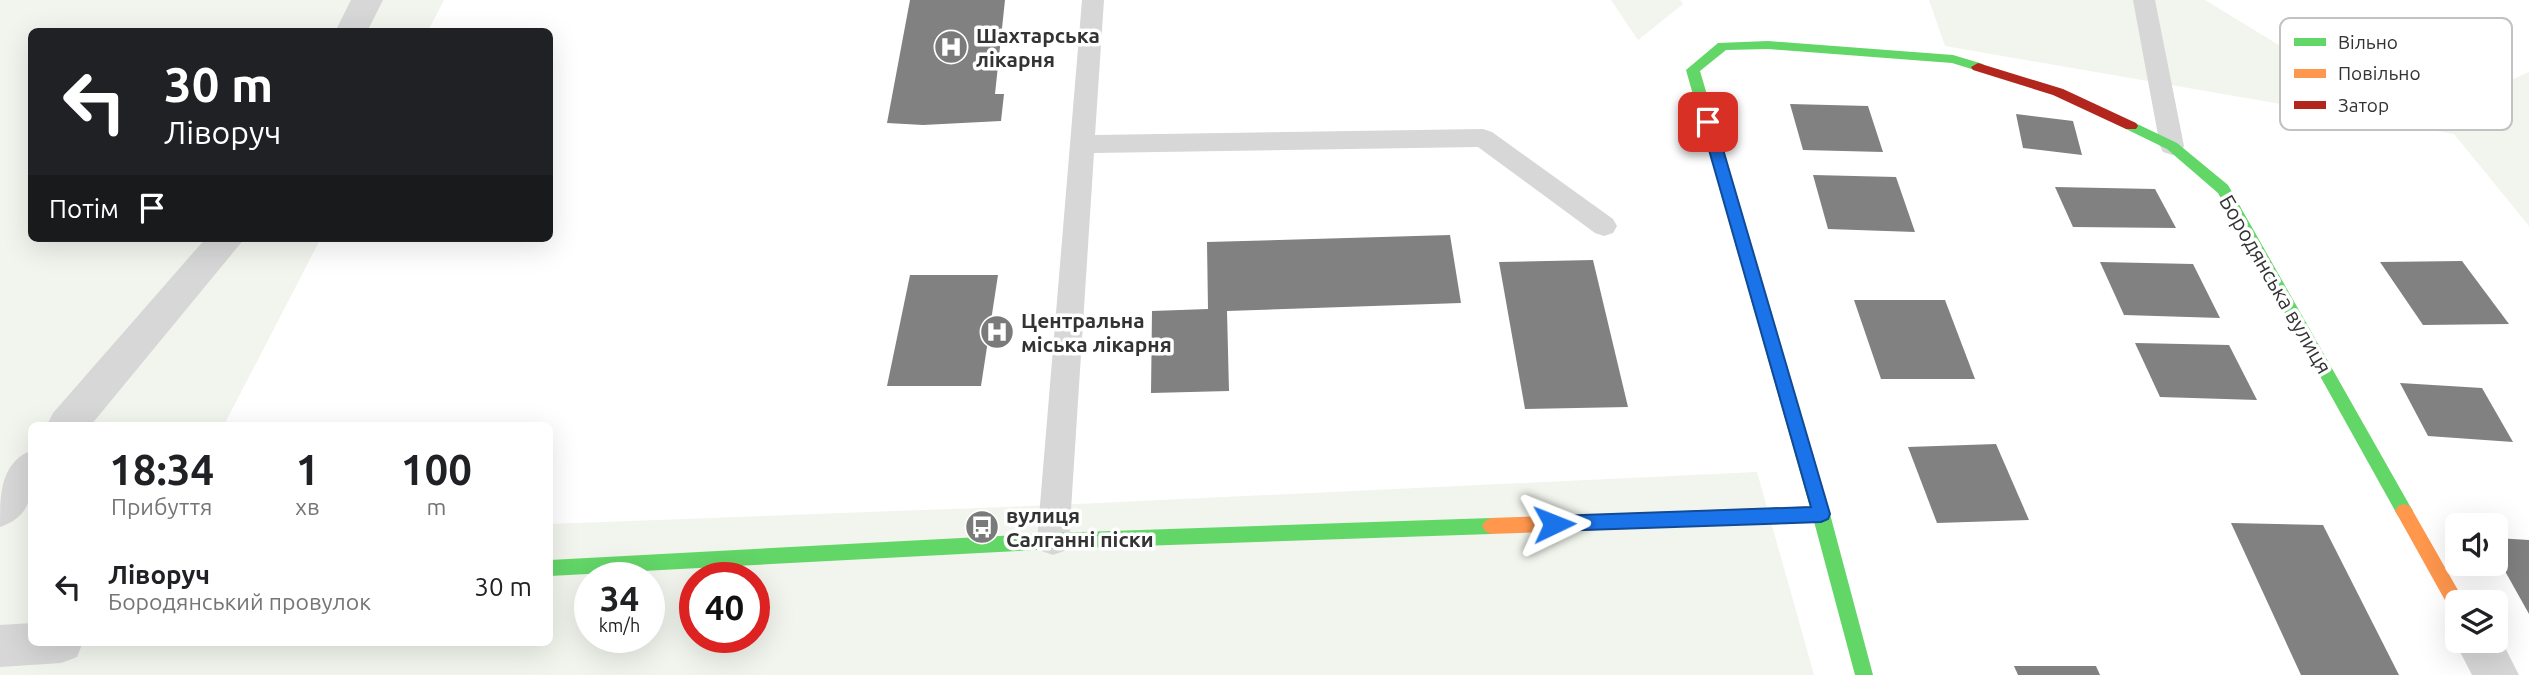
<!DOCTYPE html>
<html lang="uk">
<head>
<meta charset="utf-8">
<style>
  body { margin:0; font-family:Ubuntu,sans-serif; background:#f6f6f6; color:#202124; height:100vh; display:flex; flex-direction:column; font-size:26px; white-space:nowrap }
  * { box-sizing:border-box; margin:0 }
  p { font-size:23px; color:#757577 }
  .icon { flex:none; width:38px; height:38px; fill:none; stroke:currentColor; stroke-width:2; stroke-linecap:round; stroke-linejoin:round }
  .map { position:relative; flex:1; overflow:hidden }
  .drawer { position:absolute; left:28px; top:422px; width:525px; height:224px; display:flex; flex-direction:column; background:#fff; border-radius:10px; box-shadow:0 7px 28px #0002 }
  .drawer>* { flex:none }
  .guide { position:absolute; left:28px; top:28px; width:525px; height:214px; border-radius:10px; box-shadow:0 7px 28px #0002; background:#202124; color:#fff; overflow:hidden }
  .buttons { position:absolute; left:2445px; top:513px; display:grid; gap:14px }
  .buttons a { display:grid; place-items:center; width:63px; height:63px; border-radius:10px; background:#fff; box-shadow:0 7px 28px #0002; font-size:35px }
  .speed { position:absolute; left:574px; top:562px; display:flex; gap:14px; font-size:35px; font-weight:700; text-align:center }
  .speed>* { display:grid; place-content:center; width:91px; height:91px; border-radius:50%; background:#fff; box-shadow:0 7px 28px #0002; line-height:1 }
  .speed small { font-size:18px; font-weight:400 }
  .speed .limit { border:10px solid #d22; background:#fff; color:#111 }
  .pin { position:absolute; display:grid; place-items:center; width:60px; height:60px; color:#fff; margin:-30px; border-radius:14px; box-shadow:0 4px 10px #0006 }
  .me { position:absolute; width:77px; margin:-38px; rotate:88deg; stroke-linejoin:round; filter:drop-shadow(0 0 5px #0008) }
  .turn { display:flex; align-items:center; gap:24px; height:147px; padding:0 21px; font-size:32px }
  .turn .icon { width:91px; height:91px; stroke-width:2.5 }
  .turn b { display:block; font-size:49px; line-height:60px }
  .then { display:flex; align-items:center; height:66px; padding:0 21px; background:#0003; gap:14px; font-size:26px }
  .eta { display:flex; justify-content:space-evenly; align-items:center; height:119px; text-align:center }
  .eta b { font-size:42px; font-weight:700; line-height:49px }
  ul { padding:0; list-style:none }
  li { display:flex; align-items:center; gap:21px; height:91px; padding:0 21px }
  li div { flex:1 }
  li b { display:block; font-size:26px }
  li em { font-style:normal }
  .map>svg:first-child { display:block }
  .green { fill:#f1f5ed; fill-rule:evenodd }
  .building { fill:#818181 }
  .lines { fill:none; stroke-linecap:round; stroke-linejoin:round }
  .lane { fill:#d7d7d7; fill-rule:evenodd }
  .street { fill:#d7d7d7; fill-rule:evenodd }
  .fast { fill:#63d668; fill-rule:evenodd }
  .slow { fill:#ff974d; fill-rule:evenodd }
  .jam { fill:#b3261e; fill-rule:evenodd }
  .route { fill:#1a73e8; stroke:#114b97; stroke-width:2 }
  .labels { text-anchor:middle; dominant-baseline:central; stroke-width:7; stroke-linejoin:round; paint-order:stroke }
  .poi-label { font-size:21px; font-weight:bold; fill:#333; stroke:#fff; text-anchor:start }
  .street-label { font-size:21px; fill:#333; stroke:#fff }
  .key { fill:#fff; stroke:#c2c2c2; stroke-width:2 }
  .key-label { font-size:19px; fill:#333 }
</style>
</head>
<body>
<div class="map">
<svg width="2529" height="675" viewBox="0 0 2529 675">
  <rect width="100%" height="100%" fill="#fff"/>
  <!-- green -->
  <g class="green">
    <path d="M0,0H444L428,31L32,32V238H321L224,425H32V642H550V524L1056,505L1757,472L1814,675H0ZM590,578H649V637H590ZM695,578H754V637H695Z"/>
    <path d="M1611,0H1680L1683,4L1638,40Z"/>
    <path d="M1929,0H2205L2282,47L2383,85L2490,89L2529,72V226L2454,134L1945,46Z"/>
  </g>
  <!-- building -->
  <g class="building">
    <path d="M910,0H1005L995,94H1004L1001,121L923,125L887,123Z"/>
    <path d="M1790,104L1868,106L1883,152L1803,150Z"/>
    <path d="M2016,114L2073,121L2082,155L2023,148Z"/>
    <path d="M1813,175L1896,177L1915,232L1828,229Z"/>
    <path d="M2055,187L2155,189L2176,228L2073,227Z"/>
    <path d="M1450,235L1461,303L1227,311L1229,391L1151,393L1152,311L1208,309L1207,242Z"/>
    <path d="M1593,260L1628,407L1525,409L1499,262Z"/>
    <path d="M2462,261L2509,324L2423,325L2380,262Z"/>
    <path d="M2100,262L2193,264L2220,318L2124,315Z"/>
    <path d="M910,275H998L981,386H887Z"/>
    <path d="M1854,300H1945L1975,379H1881Z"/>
    <path d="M2135,343L2229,345L2257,400L2160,397Z"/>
    <path d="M2400,383L2482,388L2513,442L2428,436Z"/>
    <path d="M1996,444L2029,520L1937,523L1908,447Z"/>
    <path d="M2231,523L2323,525L2399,675H2301Z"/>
    <path d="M2496,538L2529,540V614L2496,555Z"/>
    <path d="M2014,666H2096L2100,675H2018Z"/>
  </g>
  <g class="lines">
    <!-- lane -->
    <g class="lane">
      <path d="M1082,0H1104L1095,135L1483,129L1492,132L1613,219L1617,226L1613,233L1604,236L1595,233L1478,147L1094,153L1069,541L1064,551L1053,555L1042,551L1037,541Z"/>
      <path d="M2133,0H2155L2184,146L2181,152L2172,155L2163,152L2160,146Z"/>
    </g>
    <!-- street -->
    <g class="street">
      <path d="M351,0H383L367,32H335Z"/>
      <path d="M206,238H245L91,425H47L53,413Z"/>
      <path d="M32,450C32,484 38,514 0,527C0,494 0,463 32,450Z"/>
      <path d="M32,623V642H83L77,657L61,663L0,667V625Z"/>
      <path d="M2496,630L2519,675H2472L2454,640L2457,634V640H2496Z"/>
    </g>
    <!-- fast -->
    <g class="fast">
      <path d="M1768,41L1953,55L1983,64L1985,67L1978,71L1952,63L1768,49L1726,50L1700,71L1830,514L1873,675H1855L1812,514L1686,70L1718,43Z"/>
      <path d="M2131,121L2177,143L2228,185L2410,506L2413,511L2410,516L2404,518L2398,516L2218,193L2167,149L2126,129L2124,126L2126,123Z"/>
      <path d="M1491,518L1497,521L1500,526L1497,531L1491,534L1053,549L550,576V560L1053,533Z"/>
    </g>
    <!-- slow -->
    <g class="slow">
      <path d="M2404,504L2410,506L2463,599L2465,602H2457V613L2451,611L2398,516L2395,511L2398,506Z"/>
      <path d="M1821,506L1827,509L1830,514L1827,519L1821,522L1491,534L1485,531L1482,526L1485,521L1491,518Z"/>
    </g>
    <!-- jam -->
    <path class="jam" d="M1978,63L2063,89L2136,123L2138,126L2136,129H2126L2053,95L1973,70L1971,67Z"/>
  </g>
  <!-- route -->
  <path class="route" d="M1708,117L1715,122L1830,514L1828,519L1821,522L1554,531L1547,529L1545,524L1547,518L1554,516L1811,507L1701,122Z"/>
  <!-- icons -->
  <defs>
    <g id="hospital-disc" transform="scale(1.75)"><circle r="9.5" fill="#7a7a7a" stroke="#fff"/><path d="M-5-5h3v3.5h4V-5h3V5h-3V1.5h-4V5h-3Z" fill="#fff"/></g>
    <g id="bus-disc" transform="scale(1.75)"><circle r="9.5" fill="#7a7a7a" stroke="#fff"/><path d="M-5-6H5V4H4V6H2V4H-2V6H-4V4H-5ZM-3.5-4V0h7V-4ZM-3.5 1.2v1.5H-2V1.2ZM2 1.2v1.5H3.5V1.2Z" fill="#fff"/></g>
  </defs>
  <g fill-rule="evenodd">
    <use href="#hospital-disc" x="951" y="47"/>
    <use href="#hospital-disc" x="997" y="332"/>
    <use href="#bus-disc" x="982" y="527"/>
  </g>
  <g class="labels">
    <!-- poi labels -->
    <g class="poi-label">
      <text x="976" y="35">Шахтарська<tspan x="976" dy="24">лікарня</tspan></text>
      <text x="1021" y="320">Центральна<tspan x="1021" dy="24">міська лікарня</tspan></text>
      <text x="1006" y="515">вулиця<tspan x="1006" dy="24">Салганні піски</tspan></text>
    </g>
    <!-- street labels -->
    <g class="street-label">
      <text transform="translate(2276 284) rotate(60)">Бородянська вулиця</text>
    </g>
  </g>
  <!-- legend -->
  <rect x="2280" y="18" width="232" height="112" rx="10" class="key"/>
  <rect x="2294" y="38" width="32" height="8" fill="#63d668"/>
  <rect x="2294" y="69" width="32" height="9" fill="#ff974d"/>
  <rect x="2294" y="101" width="32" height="8" fill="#b3261e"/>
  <g class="key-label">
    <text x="2338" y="49">Вільно</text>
    <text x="2338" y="80">Повільно</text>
    <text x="2338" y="112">Затор</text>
  </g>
</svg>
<div class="buttons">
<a><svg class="icon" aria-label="sound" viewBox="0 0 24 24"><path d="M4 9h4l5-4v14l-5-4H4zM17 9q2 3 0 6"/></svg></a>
<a><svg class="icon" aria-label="layers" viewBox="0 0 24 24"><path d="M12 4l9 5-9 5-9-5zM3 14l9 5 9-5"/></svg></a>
</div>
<div class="speed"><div>34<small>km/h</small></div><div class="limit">40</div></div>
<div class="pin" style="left:1708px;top:122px;background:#d93025"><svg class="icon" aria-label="arrive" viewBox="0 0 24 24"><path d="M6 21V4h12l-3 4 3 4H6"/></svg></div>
<svg class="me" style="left:1554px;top:524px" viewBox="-20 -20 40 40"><path d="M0-17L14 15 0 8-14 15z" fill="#1a73e8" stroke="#fff" stroke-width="4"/></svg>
<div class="guide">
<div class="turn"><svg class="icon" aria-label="left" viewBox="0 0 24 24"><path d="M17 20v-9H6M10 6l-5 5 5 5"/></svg><div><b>30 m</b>Ліворуч</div></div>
<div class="then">Потім<svg class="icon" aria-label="arrive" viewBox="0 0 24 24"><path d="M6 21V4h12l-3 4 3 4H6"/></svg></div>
</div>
<section class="drawer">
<div class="eta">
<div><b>18:34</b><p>Прибуття</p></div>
<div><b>1</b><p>хв</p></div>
<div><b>100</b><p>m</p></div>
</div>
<ul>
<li><svg class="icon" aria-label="left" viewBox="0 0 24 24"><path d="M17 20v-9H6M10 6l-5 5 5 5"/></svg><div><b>Ліворуч</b><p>Бородянський провулок</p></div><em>30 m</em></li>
</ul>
</section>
</div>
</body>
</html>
